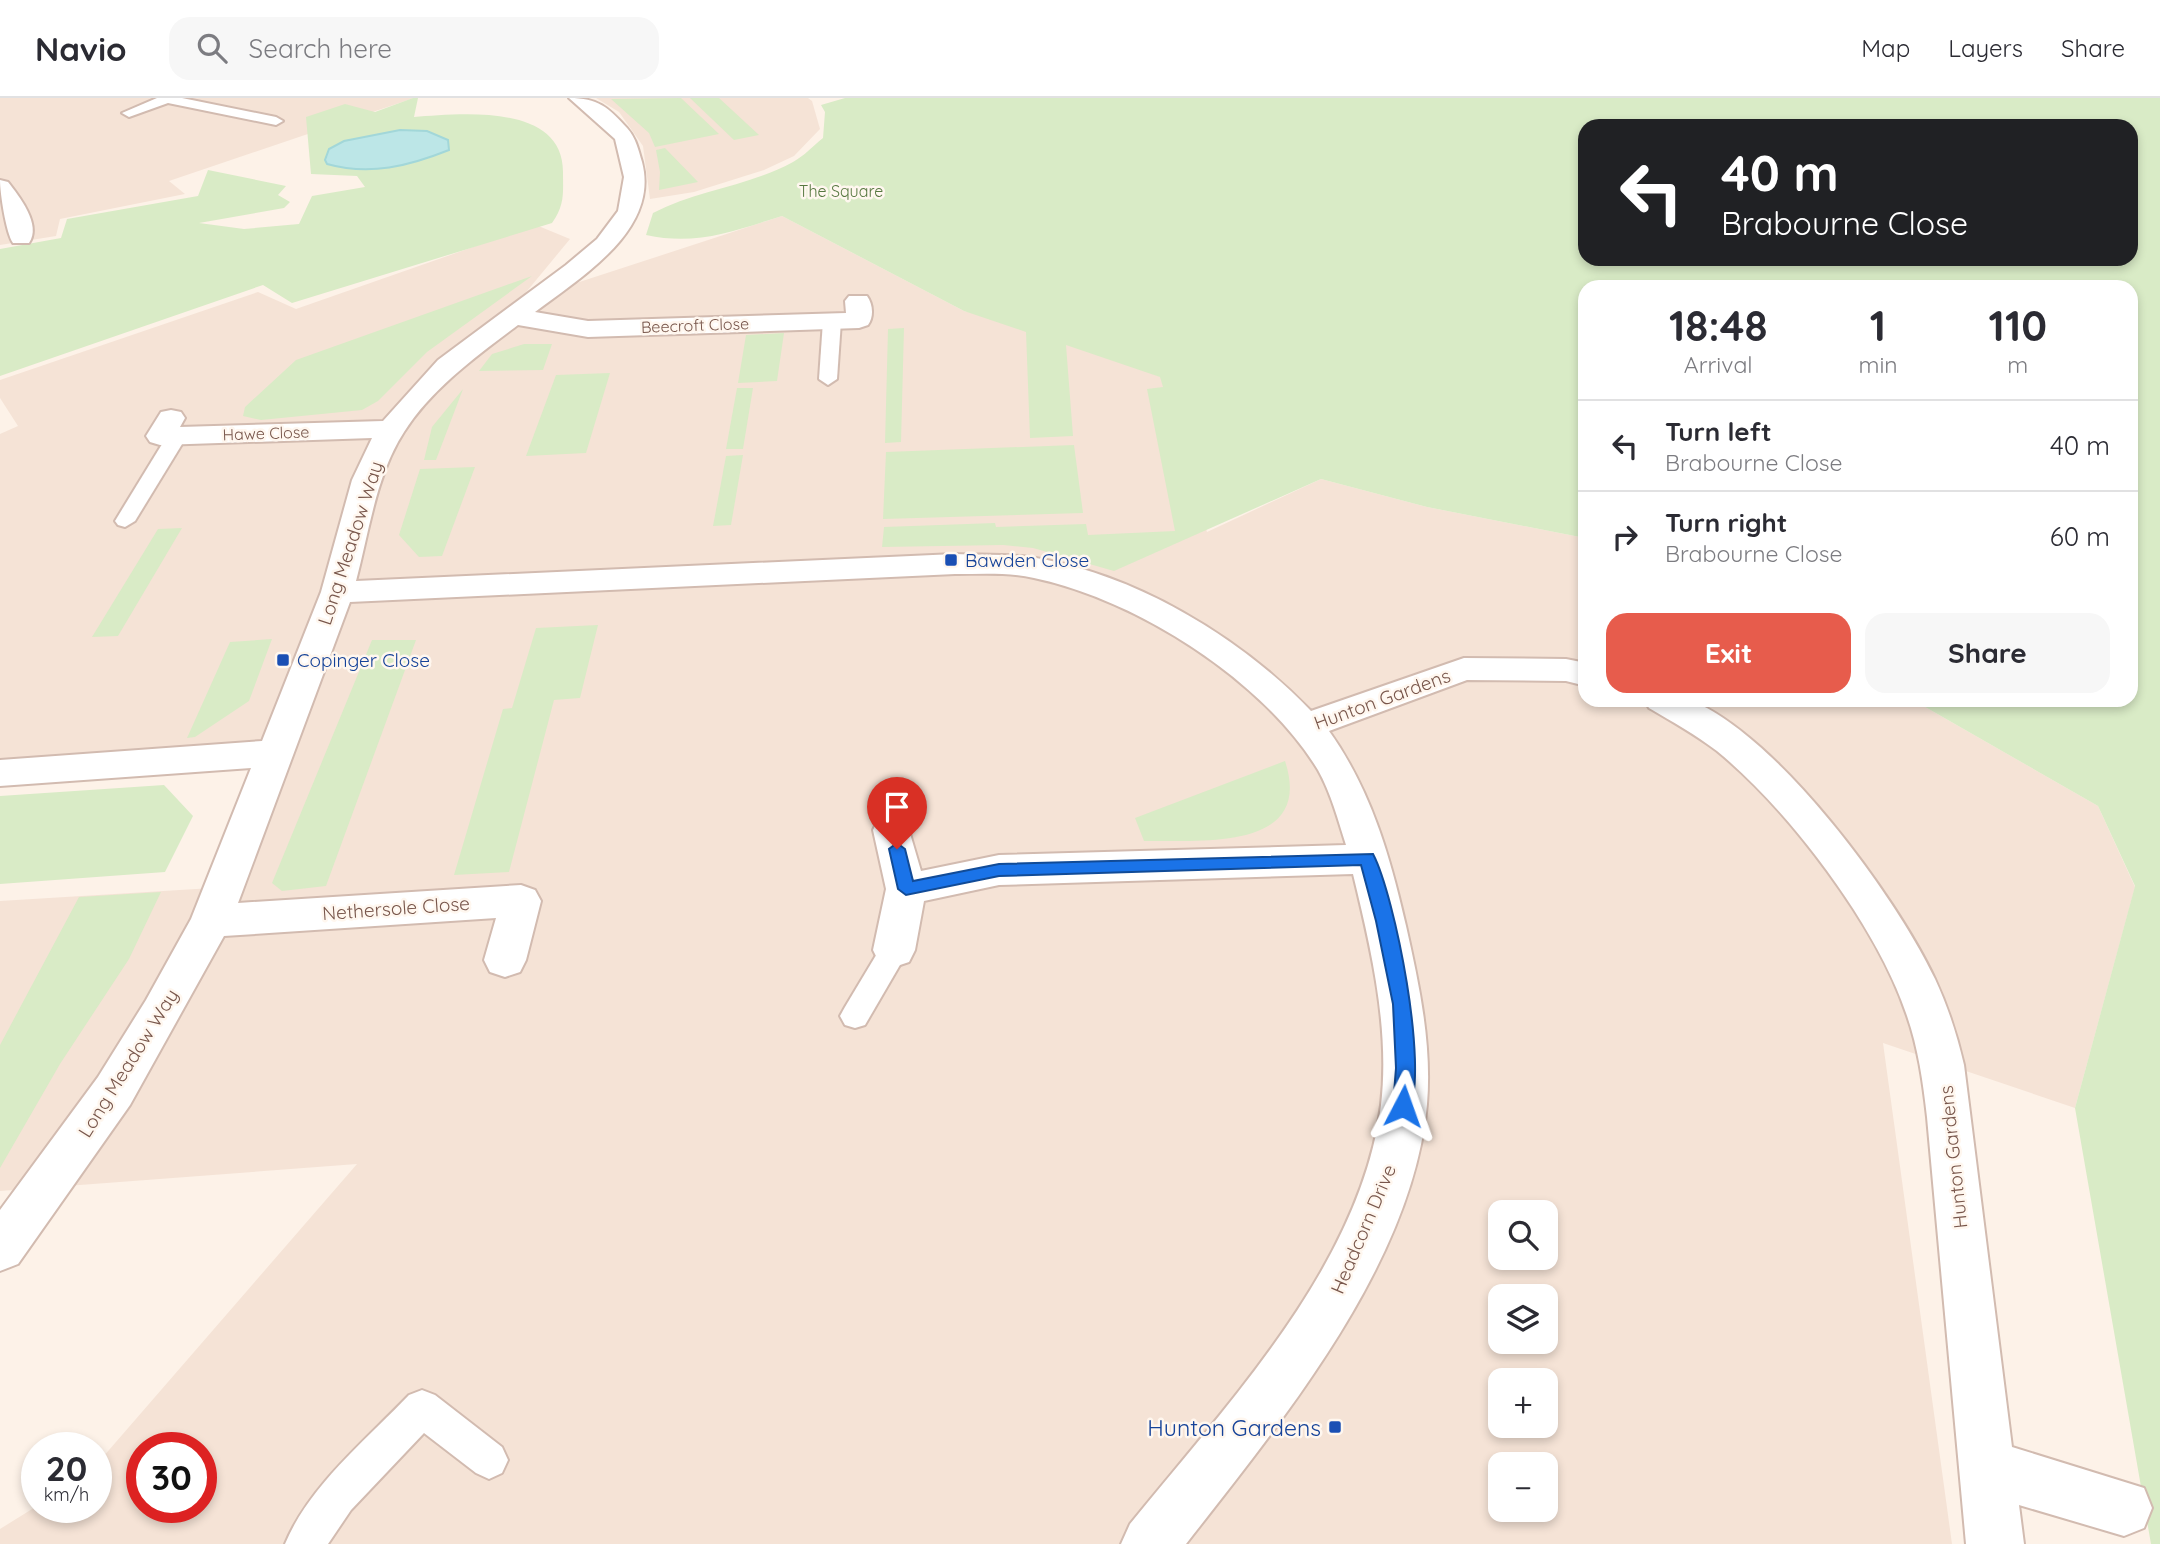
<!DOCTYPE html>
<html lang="en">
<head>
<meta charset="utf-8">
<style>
  body { margin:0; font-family:Quicksand,sans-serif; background:#f7f7f7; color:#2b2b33; height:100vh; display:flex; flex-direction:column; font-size:26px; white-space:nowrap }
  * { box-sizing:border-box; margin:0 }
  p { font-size:23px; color:#7c7c81 }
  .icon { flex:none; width:38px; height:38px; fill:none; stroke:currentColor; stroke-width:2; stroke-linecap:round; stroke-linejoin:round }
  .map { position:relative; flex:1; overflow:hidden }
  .panel { position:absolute; left:1578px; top:182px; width:560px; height:427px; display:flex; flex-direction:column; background:#fff; border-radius:21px; box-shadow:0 4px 10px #0003 }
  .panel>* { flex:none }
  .top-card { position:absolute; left:1578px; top:21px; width:560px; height:147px; border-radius:21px; box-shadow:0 4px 10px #0003; background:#202124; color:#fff; overflow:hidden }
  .fabs { position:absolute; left:1488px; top:1102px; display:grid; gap:14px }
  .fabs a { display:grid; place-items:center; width:70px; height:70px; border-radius:14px; background:#fff; box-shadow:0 4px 10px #0003; font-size:35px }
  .speed { position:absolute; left:21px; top:1334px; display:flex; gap:14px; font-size:35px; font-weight:700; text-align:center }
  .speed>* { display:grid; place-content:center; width:91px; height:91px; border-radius:50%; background:#fff; box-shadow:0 4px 10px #0003; line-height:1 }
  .speed small { font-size:18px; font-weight:400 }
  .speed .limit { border:10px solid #d22; background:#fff; color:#111 }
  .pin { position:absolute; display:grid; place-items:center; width:60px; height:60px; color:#fff; margin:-72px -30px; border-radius:50% 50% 50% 0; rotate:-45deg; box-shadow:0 0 7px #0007 }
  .pin .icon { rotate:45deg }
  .me { position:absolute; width:77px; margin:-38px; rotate:4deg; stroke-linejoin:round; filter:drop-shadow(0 0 5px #0008) }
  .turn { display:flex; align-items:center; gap:24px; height:147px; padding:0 28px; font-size:32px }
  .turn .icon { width:91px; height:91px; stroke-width:2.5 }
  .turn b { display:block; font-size:49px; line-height:60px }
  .eta { display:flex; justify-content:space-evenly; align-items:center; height:119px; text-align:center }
  .eta b { font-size:42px; font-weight:700; line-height:49px }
  .button { display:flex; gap:14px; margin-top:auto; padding:14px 28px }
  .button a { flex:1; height:80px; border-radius:21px; background:#e75c4c; color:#fff; font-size:28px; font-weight:700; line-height:80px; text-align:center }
  .button a+a { background:#f7f7f7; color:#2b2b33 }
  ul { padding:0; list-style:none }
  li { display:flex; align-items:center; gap:21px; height:91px; padding:0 28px; border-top:2px solid #e1e1e2 }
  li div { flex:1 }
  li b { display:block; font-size:26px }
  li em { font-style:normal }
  header { display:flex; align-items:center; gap:42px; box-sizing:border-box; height:98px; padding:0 35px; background:#fff; border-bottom:2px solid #e1e1e2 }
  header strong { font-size:33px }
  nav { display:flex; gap:38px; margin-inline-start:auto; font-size:24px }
  .search { width:490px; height:63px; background:#f7f7f7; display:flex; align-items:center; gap:18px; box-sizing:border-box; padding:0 24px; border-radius:21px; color:#7c7c81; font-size:26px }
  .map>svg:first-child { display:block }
  .residential { fill:#f5e3d6; fill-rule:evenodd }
  .green { fill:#d9ebc6; fill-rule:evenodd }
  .water { fill:#bce6e7; stroke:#a2d7d9; stroke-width:2 }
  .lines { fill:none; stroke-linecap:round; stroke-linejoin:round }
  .service-casing { stroke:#d2bbb0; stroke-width:4 }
  .minor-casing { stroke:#d2bbb0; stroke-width:4 }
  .service { fill:#fff; fill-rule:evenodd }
  .minor { fill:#fff; fill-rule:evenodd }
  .route { fill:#1a73e8; stroke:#114b97; stroke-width:2 }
  .transit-dot { fill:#1a4fb4; stroke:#fff7ef; stroke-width:2.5 }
  .labels { text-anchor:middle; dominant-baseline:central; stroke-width:5; stroke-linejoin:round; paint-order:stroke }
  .far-park-label { font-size:16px; fill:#577840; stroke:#fff7ef }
  .far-street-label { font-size:16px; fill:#78564b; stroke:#fff7ef }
  .street-label { font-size:19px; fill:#78564b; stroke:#fff7ef }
  .transit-label { font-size:19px; fill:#164399; stroke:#fff7ef; text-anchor:start }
  .near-transit-label { font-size:23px; fill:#164399; stroke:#fff7ef; text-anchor:end }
</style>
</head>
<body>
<header>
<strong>Navio</strong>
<div class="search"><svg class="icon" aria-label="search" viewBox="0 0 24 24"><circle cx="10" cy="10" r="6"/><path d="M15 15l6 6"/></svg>Search here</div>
<nav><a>Map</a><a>Layers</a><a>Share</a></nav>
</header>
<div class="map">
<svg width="2160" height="1446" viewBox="0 0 2160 1446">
  <rect width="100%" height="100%" fill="#fdf2e8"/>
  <!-- residential -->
  <g class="residential">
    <path d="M0,0H414L169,83L185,96L60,121L56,138L0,147Z"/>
    <path d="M596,0H808L812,3L820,31L794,58L764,72L694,94L650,101L643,48L619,14Z"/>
    <path d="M782,118L964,213L1023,227L1161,279L1207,434L1321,381L1427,409L1585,440L1586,602H1913L2098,708L2135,789L2075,1010L1883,945L1952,1446H0V1431L37,1408L96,1409V1367L357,1066L0,1093V803L245,788L291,643L0,664V336L18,328L0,300V282L258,194L296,211L536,127L570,141L518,204ZM1500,1115H1545V1160H1500ZM1500,1199H1545V1244H1500ZM1500,1283H1545V1328H1500ZM142,1349H201V1409H142ZM1500,1367H1545V1412H1500Z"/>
  </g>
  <!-- green -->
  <g class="green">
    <path d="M413,0H418L414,19C459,16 563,4 563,74C563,95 565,107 552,125L292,205L263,187L0,278V151L61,140L67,121L198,98L208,72L286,88L278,97L290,104L284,110L199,125L244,131L299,126L312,98L365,89L357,78L311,76L306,19L345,6L375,14Z"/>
    <path d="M681,0L719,36L655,49L649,35L611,1Z"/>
    <path d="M690,0H719L759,37L734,42Z"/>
    <path d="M845,0H2160V1446H2151L2075,1010L2135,788L2098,708L1913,602H2132V189H1586L1585,440L1427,409L1321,381L1114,473L1033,450L1003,447L882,449L884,429L995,425L996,429L1086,426L1088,437L1175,433L1147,291L1163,289L1160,279L1066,247L1073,338L1030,340L1026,234L964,213L782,118C733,133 697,148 646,137L653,115C697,92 749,88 793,64C804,58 813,48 823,40L825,14L821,7ZM1586,28H2132V161H1586Z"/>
    <path d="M665,50L698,84L659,92L660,74L656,52Z"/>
    <path d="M532,178L427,254L378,303L362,312L261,322L243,318L245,309L296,262Z"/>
    <path d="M904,230L901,344L885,345L888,231Z"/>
    <path d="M784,235L777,283L738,285L746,237Z"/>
    <path d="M524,246H552L543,272L479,273L492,256Z"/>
    <path d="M610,275L586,355L526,358L556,277Z"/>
    <path d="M737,290H753L743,351H726Z"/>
    <path d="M463,291L436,362H424L432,329Z"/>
    <path d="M1074,347L1083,415L883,421L886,354Z"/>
    <path d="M743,357L731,427L713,428L726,358Z"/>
    <path d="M475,369L442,458L419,459L399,437L420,371Z"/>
    <path d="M182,430L118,538L92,539L158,431Z"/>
    <path d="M598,527L580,600L554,602L509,774L454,777L503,611L512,610L536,530Z"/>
    <path d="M272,541L249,603L195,639L187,640L230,544Z"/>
    <path d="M372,542H416L326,788L282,793L272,785Z"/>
    <path d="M1285,663C1315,754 1199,742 1144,743L1135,720Z"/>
    <path d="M164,687L193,718L165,774L0,786V698Z"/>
    <path d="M161,794L129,861L60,966L0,1070V947L79,799Z"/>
  </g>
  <!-- water -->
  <path class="water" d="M400,32L427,33L448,42L449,52C409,68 370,78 327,66L325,62L329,51L344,43Z"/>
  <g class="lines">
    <!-- service casing -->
    <g class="service-casing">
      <g id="service">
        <path d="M157,0H182L276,19L283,23L276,27L168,5L129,19L122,15Z"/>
        <path d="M832,218L841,223L837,281L828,287L819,281L823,223Z"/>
        <path d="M177,332L187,338L135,423L125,429L118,427L115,423L167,338Z"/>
        <path d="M894,841L904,844L908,852L904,860L865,927L855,930L845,927L840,918L845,909L884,844Z"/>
        <path d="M422,1292L435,1297L502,1349L508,1362L502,1375L489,1381L476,1375L424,1335L351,1412L328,1446H285C309,1388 366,1342 409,1297Z"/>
      </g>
    </g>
    <!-- minor casing -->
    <g class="minor-casing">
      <g id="minor">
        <path d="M569,0C598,0 608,9 627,30C636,40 638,51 642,64C660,132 581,179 535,214L588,223L846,215L845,203L849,198H867C873,206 874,219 868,227L859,230L588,239L518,227C477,258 432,290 404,334C376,377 369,434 356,483L955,456C980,457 1005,456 1030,459C1134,475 1239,538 1311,613L1464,560L1566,561L1586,565V588L1566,583L1467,582L1329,633C1371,692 1390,758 1406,828C1419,886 1432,946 1427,1006C1413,1166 1281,1324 1186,1446H1121L1130,1426C1227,1306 1361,1167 1381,1007C1390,931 1371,850 1353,776L999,787L924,803L915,852L909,864L894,869L879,864L873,852L886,791L873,732L878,722L892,718L906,722L921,773L999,757L1346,747C1338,722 1331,695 1318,672C1263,582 1138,502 1034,480C1009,474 981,476 955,476L350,504L238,805L521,787L535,792L541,803L526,862L520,874L505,879L490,874L484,862L496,820L224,838L130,1007L18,1166L0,1173V1112L98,979L146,902L191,821L251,670L0,688V662L262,643L321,494L352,382L372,340L160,347L150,344L146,338L161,314L171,312L181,314L185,320L180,329L383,323L438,262L566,167L597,141L618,113L624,79L615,41Z"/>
        <path d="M0,82L8,84C19,98 42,127 29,145H13C6,135 0,95 0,82Z"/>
        <path d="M1644,602C1658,602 1679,598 1692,603C1778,638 1896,798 1935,881C1948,909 1957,937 1964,967L2012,1349L2144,1390L2152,1410L2144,1430L2124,1438L2019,1407L2024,1446H1966L1927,1019C1923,984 1918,948 1906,915C1876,827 1789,712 1717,653C1696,637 1673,624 1649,610Z"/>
      </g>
    </g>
    <!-- service -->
    <use href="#service" class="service"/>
    <!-- minor -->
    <use href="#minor" class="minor"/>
  </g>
  <!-- route -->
  <path class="route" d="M897,745L905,751L913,783L999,766L1373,756C1395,798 1429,971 1409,1013H1396L1393,1008L1396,970L1393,906L1376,823L1361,767L999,778L906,797L898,791L889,751Z"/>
  <!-- markers -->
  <g class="transit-dot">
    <rect x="944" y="455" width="14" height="14" rx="3.5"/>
    <rect x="276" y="555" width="14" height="14" rx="3.5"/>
    <rect x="1328" y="1322" width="14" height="14" rx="3.5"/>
  </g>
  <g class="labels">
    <!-- far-park labels -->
    <g class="far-park-label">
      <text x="841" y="93">The Square</text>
    </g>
    <!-- far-street labels -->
    <g class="far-street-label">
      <text transform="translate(695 227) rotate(-2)">Beecroft Close</text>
      <text transform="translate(266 335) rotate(-2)">Hawe Close</text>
    </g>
    <!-- street labels -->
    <g class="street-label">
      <text transform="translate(350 445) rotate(-72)">Long Meadow Way</text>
      <text transform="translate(1382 601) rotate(-20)">Hunton Gardens</text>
      <text transform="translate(396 810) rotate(-4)">Nethersole Close</text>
      <text transform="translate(128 965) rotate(-58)">Long Meadow Way</text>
      <text transform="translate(1953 1059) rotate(-96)">Hunton Gardens</text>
      <text transform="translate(1363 1131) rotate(-67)">Headcorn Drive</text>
    </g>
    <!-- transit labels -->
    <g class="transit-label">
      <text x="965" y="462">Bawden Close</text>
      <text x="297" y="562">Copinger Close</text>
    </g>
    <!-- near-transit labels -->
    <g class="near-transit-label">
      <text x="1321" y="1329">Hunton Gardens</text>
    </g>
  </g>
</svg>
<div class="fabs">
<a><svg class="icon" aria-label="search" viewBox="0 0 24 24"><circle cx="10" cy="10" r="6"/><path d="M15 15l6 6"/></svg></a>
<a><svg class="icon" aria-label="layers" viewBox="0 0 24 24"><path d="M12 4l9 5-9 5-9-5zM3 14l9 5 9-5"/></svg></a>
<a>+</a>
<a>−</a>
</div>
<div class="speed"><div>20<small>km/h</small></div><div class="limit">30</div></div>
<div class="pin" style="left:897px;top:751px;background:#d93025"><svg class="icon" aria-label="arrive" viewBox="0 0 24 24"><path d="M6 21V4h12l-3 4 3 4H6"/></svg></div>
<svg class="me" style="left:1403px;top:1008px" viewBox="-20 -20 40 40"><path d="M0-17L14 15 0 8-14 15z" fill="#1a73e8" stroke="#fff" stroke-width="4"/></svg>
<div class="top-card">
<div class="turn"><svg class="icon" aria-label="left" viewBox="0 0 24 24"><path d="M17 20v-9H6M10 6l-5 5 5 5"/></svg><div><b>40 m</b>Brabourne Close</div></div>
</div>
<section class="panel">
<div class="eta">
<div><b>18:48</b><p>Arrival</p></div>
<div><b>1</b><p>min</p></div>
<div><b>110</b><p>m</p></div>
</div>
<ul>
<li><svg class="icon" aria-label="left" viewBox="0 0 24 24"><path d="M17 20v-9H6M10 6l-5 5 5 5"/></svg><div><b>Turn left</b><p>Brabourne Close</p></div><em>40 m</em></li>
<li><svg class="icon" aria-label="right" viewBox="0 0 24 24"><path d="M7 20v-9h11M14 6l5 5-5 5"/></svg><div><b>Turn right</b><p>Brabourne Close</p></div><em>60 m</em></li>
</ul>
<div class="button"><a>Exit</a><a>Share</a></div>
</section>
</div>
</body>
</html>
